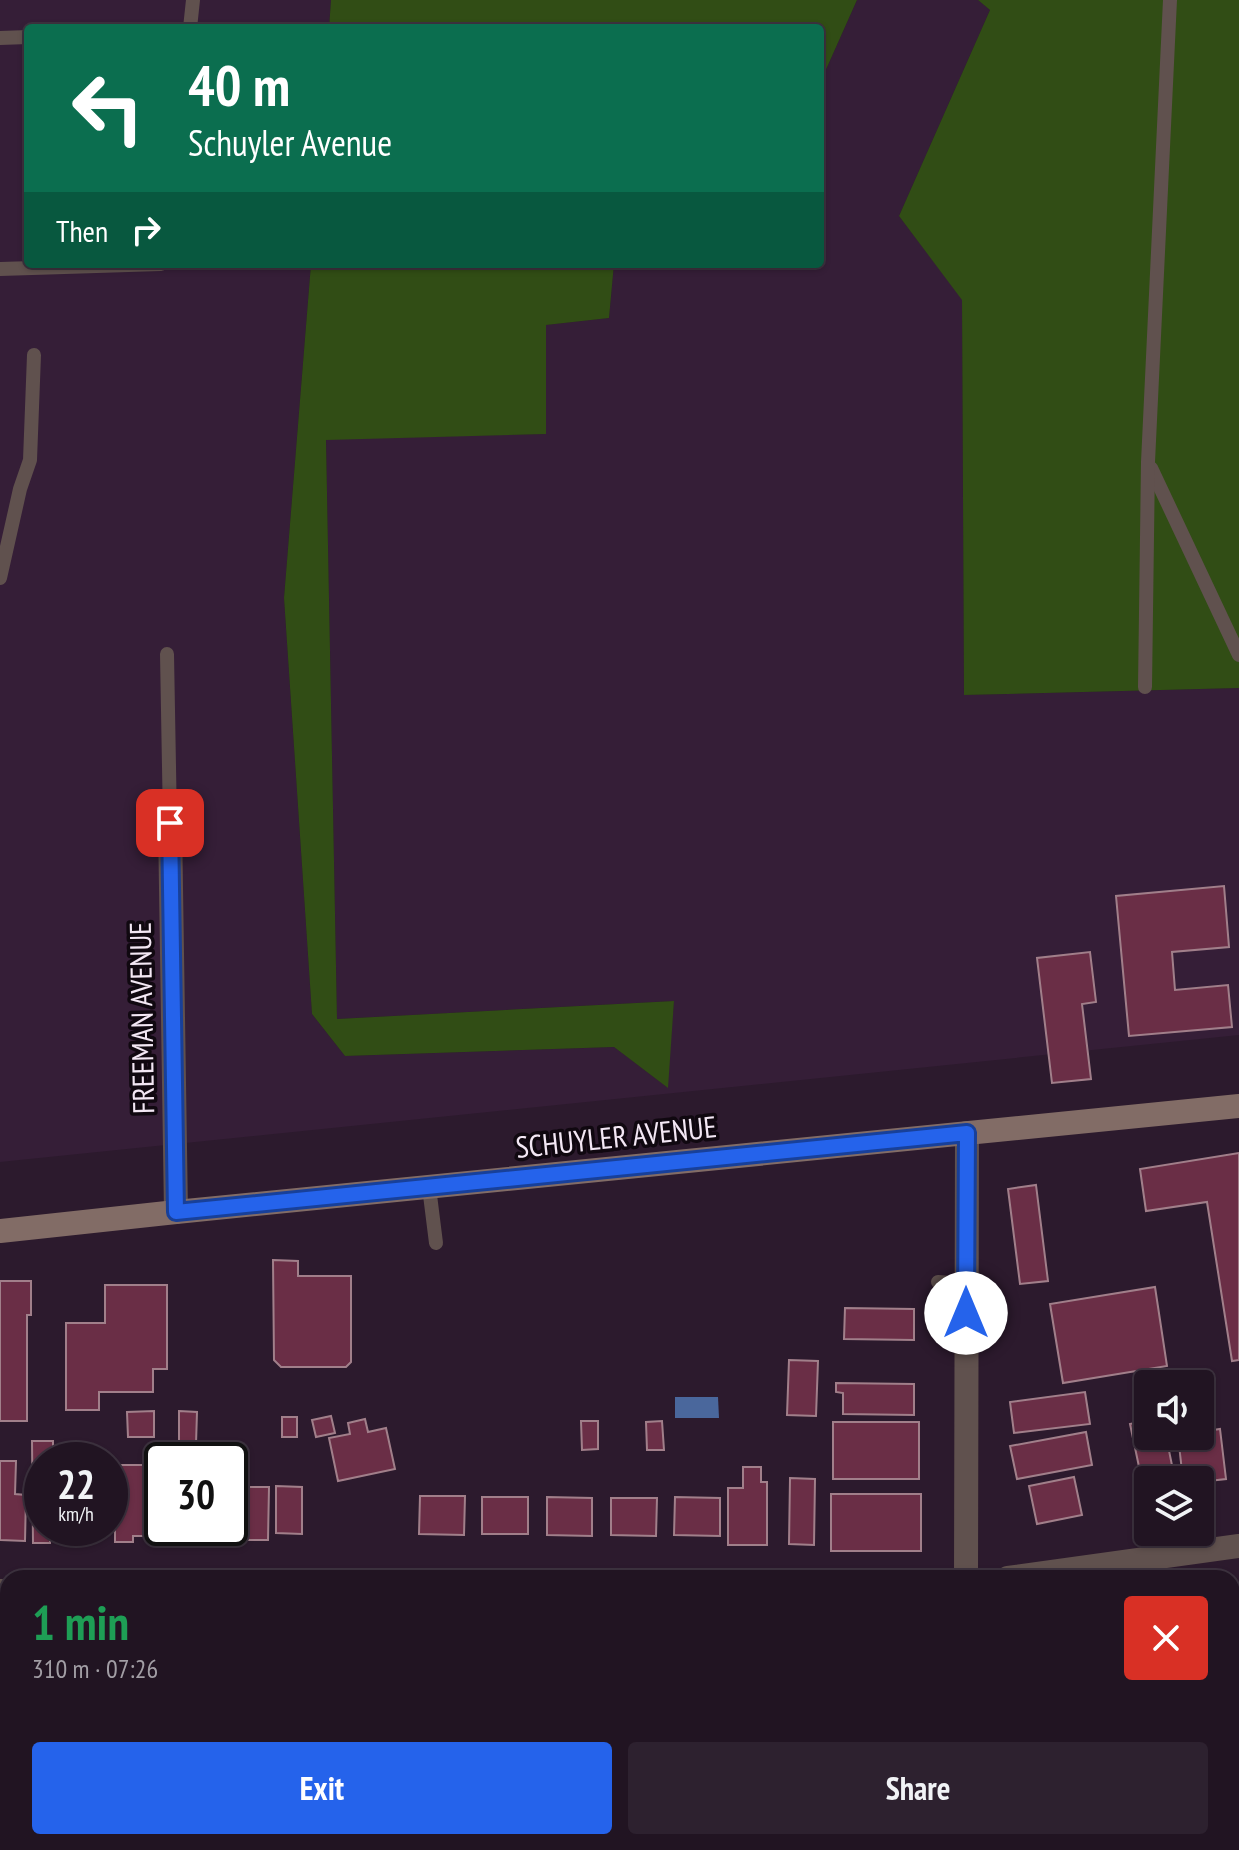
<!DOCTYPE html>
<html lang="en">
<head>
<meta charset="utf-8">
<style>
  body { margin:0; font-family:"PT Sans Narrow",sans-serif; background:#2d212f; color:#f1f3f6; height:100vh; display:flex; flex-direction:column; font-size:30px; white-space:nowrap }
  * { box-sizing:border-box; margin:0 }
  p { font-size:26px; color:#a29ea5 }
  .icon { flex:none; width:44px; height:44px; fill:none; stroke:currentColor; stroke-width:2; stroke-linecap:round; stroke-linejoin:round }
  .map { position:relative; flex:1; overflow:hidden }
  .sheet { position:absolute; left:0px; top:1570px; width:1240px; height:280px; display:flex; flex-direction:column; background:#211422; border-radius:24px 24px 0 0; box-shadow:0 2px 6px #0004,0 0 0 2px #3e3340 }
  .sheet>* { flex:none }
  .banner { position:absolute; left:24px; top:24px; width:800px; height:244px; border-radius:8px; box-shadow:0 2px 6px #0004,0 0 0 2px #3e3340; background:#0b6e4f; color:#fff; overflow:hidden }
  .tools { position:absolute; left:1134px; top:1370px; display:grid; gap:16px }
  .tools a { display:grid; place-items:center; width:80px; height:80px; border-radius:8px; background:#211422; box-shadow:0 2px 6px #0004,0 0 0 2px #3e3340; font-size:40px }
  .speed { position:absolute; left:24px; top:1442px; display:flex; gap:16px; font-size:40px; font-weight:700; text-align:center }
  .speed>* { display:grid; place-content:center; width:104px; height:104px; border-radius:50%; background:#211422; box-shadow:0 2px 6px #0004,0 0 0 2px #3e3340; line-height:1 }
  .speed small { font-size:20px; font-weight:400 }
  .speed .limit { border:4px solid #111; border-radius:12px; background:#fff; color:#111 }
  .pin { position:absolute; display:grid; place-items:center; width:68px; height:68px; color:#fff; margin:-34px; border-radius:16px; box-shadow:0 4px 12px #0006 }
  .me { position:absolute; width:88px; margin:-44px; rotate:0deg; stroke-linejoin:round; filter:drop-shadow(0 0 6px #0008) }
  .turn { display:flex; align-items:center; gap:28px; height:168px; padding:0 32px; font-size:36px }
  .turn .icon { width:104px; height:104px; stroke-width:2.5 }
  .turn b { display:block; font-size:56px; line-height:68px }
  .then { display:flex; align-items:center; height:76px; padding:0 32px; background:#0003; gap:16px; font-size:30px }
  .round { display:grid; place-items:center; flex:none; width:84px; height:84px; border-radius:8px; background:#2d212f }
  .head { display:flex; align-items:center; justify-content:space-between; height:136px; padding:0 32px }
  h1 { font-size:48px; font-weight:700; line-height:60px; color:#1e9e55 }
  .action { display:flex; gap:16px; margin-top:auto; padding:16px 32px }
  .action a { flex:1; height:92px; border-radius:8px; background:#2563eb; color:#fff; font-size:32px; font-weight:700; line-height:92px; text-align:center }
  .action a+a { background:#2d212f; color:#f1f3f6 }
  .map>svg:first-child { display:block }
  .built { fill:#351e37 }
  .green { fill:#314d15 }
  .water { fill:#4a679c }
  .building { fill:#6a2e46; stroke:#a17f8a; stroke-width:2 }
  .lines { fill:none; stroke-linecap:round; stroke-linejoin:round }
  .lane { stroke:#60514e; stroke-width:14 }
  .street { stroke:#60514e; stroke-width:24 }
  .secondary { stroke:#826c66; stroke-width:24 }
  .route-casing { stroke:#184099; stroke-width:20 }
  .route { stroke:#2563eb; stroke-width:14 }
  .labels { text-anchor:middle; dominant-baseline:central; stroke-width:7; stroke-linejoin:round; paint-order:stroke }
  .street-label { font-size:30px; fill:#f3e7f4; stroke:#100810 }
</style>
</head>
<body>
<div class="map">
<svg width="1239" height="1850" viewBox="0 0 1239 1850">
  <rect width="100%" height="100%" fill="#2c1a2d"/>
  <!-- built -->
  <path class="built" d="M0,0H331L329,28H28V264H311L284,598L312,1014L345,1056L614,1047L667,1087L674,1001L337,1019L326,439L546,434V325L609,318L614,264H820V83L857,0H978L990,10L899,216L962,299L964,695L1239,688V1035L0,1162Z"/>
  <!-- green -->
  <g class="green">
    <path d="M331,0H857L820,83V28H329Z"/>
    <path d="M978,0H1239V688L964,695L962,300L899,216L990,10Z"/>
    <path d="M311,264H614L609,318L546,325V434L326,440L337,1019L674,1001L668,1088L614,1047L345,1056L312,1014L284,598Z"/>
  </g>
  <!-- water -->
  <path class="water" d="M675,1397H718L719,1418H675Z"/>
  <!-- building -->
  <g class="building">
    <path d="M1224,886L1229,947L1172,952L1175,990L1228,985L1232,1027L1129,1036L1116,896Z"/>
    <path d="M1090,952L1096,1002L1082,1004L1091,1079L1052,1083L1037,958Z"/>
    <path d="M1239,1153V1360L1232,1361L1207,1202L1146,1211L1140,1169Z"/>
    <path d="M1036,1185L1048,1281L1020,1284L1008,1189Z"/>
    <path d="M273,1260L298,1261V1276H351V1362L346,1367H281L274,1360Z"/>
    <path d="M0,1281H31V1315H27V1421H0Z"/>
    <path d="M105,1285H167V1369H153V1392H99V1410H66V1323H105Z"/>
    <path d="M1155,1287L1167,1366L1063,1383L1050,1304Z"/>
    <path d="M845,1308L914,1309V1340L844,1339Z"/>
    <path d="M789,1360L818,1361L816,1416L787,1415Z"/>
    <path d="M836,1383L914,1384V1415L843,1414V1393L836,1392Z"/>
    <path d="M1085,1392L1090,1424L1014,1433L1010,1402Z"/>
    <path d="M154,1411V1437H128L127,1412Z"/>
    <path d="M179,1411L197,1412L196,1444L179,1443Z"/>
    <path d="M331,1416L335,1433L316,1437L312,1420Z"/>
    <rect x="282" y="1417" width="15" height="20"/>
    <path d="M365,1419L368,1432L386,1428L395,1469L338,1481L329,1438L350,1434L348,1423Z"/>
    <path d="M1148,1420V1436H1166L1175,1480H1148V1500H1146L1130,1424Z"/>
    <path d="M581,1421H598V1449L582,1450Z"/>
    <path d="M662,1421L664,1450H647L646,1422Z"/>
    <rect x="833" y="1422" width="86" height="57"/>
    <path d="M1220,1429L1226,1479L1200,1482V1480H1183L1178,1436H1200V1432Z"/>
    <path d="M1086,1432L1092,1465L1017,1479L1010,1446Z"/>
    <path d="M32,1441H53V1460H42V1528H63V1536H50V1543H33Z"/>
    <path d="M0,1461H16L15,1494L26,1495L25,1541L0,1540Z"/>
    <path d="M156,1464H162V1528H189V1537H175V1543H157Z"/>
    <path d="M115,1465H147V1536H133V1542H115Z"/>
    <path d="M230,1466L231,1537L217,1536L216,1544L198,1543V1528H230Z"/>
    <path d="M743,1467H761V1482H767V1545H728V1488H743Z"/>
    <path d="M1074,1477L1082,1515L1037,1524L1029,1486Z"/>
    <path d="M790,1478L815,1479L814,1545L789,1544Z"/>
    <path d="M276,1486L302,1487V1534L276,1533Z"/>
    <path d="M242,1487H269L268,1540H242Z"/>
    <rect x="831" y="1494" width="90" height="57"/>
    <path d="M420,1496H465L464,1535L419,1534Z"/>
    <rect x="482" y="1497" width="46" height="37"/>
    <path d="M547,1497L592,1498V1536L547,1535Z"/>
    <path d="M675,1497L720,1498V1536L674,1535Z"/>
    <path d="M611,1498H657L656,1536L611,1535Z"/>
    <path d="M72,1528H106V1536H90V1542H72Z"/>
    <path d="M1237,1609L1239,1658L1232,1659V1610Z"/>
    <rect x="0" y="1768" width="8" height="30"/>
    <path d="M1232,1806L1239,1850H1196L1194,1842H1232Z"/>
    <path d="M0,1819L8,1820L6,1850H0Z"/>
    <rect x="20" y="1842" width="41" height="8"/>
    <rect x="68" y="1842" width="42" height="8"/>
    <rect x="117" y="1842" width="41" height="8"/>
    <rect x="163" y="1842" width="35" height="8"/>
    <rect x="234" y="1842" width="33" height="8"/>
    <path d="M309,1842H357L356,1850H308Z"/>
    <path d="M375,1842H427L426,1850H375Z"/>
    <rect x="443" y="1842" width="50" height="8"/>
    <rect x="508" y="1842" width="37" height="8"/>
    <rect x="561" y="1842" width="36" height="8"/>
    <rect x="610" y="1842" width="26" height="8"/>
    <rect x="645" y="1842" width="30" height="8"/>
    <rect x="681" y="1842" width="27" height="8"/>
    <rect x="758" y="1842" width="29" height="8"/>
    <rect x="819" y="1842" width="78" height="8"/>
    <path d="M1022,1842H1067L1068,1850H1023Z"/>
    <path d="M1081,1842H1124L1125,1850H1082Z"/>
    <path d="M1138,1842H1181L1183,1850H1140Z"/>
  </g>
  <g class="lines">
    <!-- lane -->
    <g class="lane">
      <path d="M190,28L193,0"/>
      <path d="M0,38L28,37"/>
      <path d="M0,269L161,264"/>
      <path d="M1151,468L1239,655"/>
      <path d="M0,578L20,489L30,460L34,355"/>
      <path d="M167,654L170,823"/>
      <path d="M1145,687L1148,462L1170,0"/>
      <path d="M429,1187L436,1243"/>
      <path d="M938,1282L966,1284"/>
    </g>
    <!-- street -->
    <g class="street">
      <path d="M170,823L176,1212"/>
      <path d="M966,1578L967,1133"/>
      <path d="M1008,1578L1239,1546"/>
      <path d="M0,1591H8"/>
      <path d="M966,1842V1850"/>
    </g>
    <!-- secondary -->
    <path class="secondary" d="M0,1231L176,1212L1239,1106"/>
  </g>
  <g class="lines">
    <!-- route casing -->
    <g class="route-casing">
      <path id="route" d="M170,823L176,1212L967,1133L966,1313"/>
    </g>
    <!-- route -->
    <use href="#route" class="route"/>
  </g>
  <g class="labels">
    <!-- street labels -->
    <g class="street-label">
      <text transform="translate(141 1018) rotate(-91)">FREEMAN AVENUE</text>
      <text transform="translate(616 1136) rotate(-6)">SCHUYLER AVENUE</text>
    </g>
  </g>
</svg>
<div class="tools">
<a><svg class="icon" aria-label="sound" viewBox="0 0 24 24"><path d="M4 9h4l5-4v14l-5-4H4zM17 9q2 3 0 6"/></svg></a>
<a><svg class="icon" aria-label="layers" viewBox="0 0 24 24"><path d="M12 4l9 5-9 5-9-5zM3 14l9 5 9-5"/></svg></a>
</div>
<div class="speed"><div>22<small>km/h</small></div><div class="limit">30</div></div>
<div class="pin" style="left:170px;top:823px;background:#d93025"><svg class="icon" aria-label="arrive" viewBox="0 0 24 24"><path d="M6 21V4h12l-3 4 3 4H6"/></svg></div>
<svg class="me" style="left:966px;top:1313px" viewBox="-20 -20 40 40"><circle r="19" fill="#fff"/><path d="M0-13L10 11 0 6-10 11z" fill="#2563eb"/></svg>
<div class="banner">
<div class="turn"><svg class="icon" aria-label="left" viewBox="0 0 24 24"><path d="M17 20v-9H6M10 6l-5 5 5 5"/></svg><div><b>40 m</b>Schuyler Avenue</div></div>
<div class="then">Then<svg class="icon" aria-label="right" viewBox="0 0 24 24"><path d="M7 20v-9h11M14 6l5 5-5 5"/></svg></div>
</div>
<section class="sheet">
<div class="head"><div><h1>1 min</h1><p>310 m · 07:26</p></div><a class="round" style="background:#d93025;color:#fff"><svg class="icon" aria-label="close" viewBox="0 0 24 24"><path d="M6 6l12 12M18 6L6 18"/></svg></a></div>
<div class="action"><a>Exit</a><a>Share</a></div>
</section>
</div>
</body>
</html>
